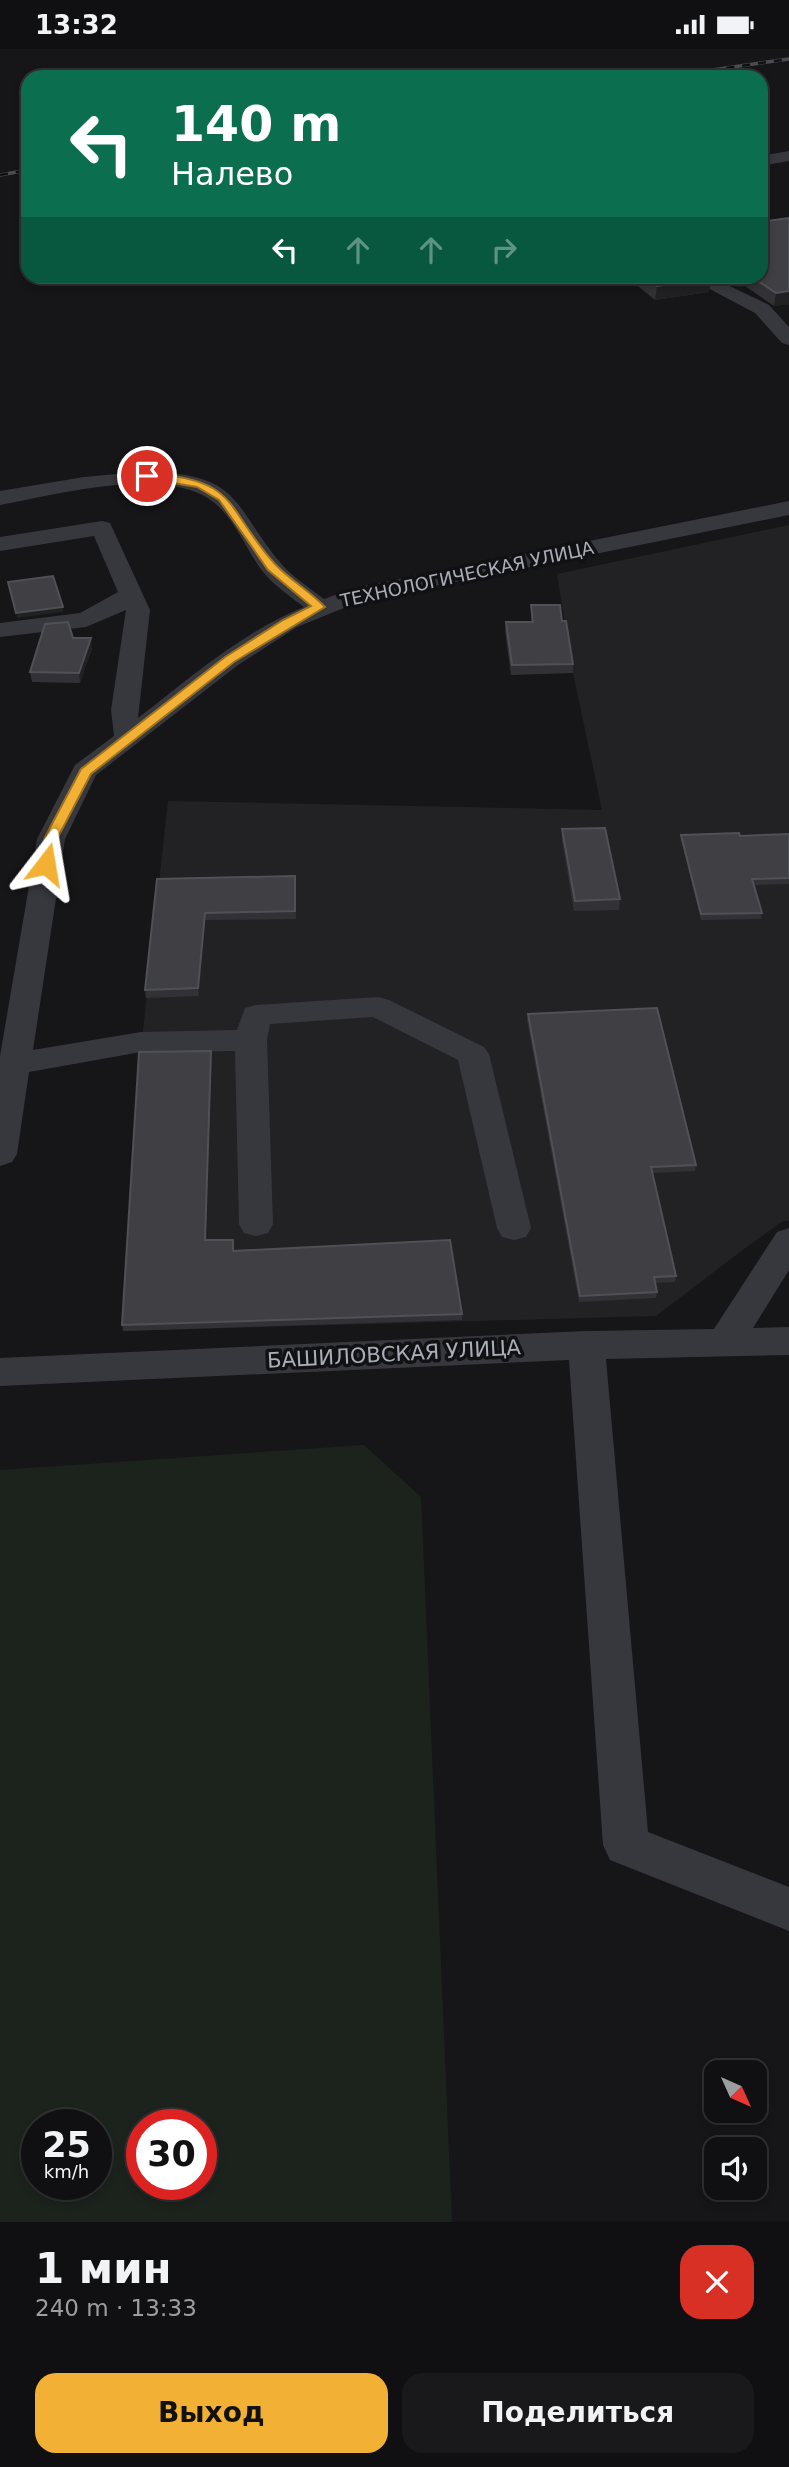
<!DOCTYPE html>
<html lang="ru">
<head>
<meta charset="utf-8">
<style>
  body { margin:0; font-family:"DejaVu Sans",sans-serif; background:#19191b; color:#f1f3f6; height:100vh; display:flex; flex-direction:column; font-size:26px; white-space:nowrap }
  * { box-sizing:border-box; margin:0 }
  p { font-size:23px; color:#9c9d9f }
  .icon { flex:none; width:38px; height:38px; fill:none; stroke:currentColor; stroke-width:2; stroke-linecap:round; stroke-linejoin:round }
  .map { position:relative; height:2173px; overflow:hidden }
  .details { display:flex; flex-direction:column; background:#101012; flex:1 }
  .details>* { flex:none }
  .guide { position:absolute; left:21px; top:21px; width:747px; height:214px; border-radius:21px; box-shadow:0 4px 10px #0003,0 0 0 2px #303032; background:#0b6e4f; color:#fff; overflow:hidden }
  .needle { width:46px; rotate:135deg }
  .tools { position:absolute; left:704px; top:2011px; display:grid; gap:14px }
  .tools a { display:grid; place-items:center; width:63px; height:63px; border-radius:14px; background:#101012; box-shadow:0 4px 10px #0003,0 0 0 2px #303032; font-size:35px }
  .speed { position:absolute; left:21px; top:2060px; display:flex; gap:14px; font-size:35px; font-weight:700; text-align:center }
  .speed>* { display:grid; place-content:center; width:91px; height:91px; border-radius:50%; background:#101012; box-shadow:0 4px 10px #0003,0 0 0 2px #303032; line-height:1 }
  .speed small { font-size:18px; font-weight:400 }
  .speed .limit { border:10px solid #d22; background:#fff; color:#111 }
  .pin { position:absolute; display:grid; place-items:center; width:60px; height:60px; color:#fff; margin:-30px; border:4px solid #fff; border-radius:50%; box-shadow:0 2px 7px #0007 }
  .me { position:absolute; width:77px; margin:-38px; rotate:14deg; stroke-linejoin:round; filter:drop-shadow(0 0 5px #0008) }
  .turn { display:flex; align-items:center; gap:24px; height:147px; padding:0 35px; font-size:32px }
  .turn .icon { width:91px; height:91px; stroke-width:2.5 }
  .turn b { display:block; font-size:49px; line-height:60px }
  .lanes { display:flex; align-items:center; height:66px; padding:0 35px; background:#0003; justify-content:center; gap:35px; direction:ltr }
  .lanes .off { opacity:.35 }
  .round { display:grid; place-items:center; flex:none; width:74px; height:74px; border-radius:21px; background:#19191b }
  .headline { display:flex; align-items:center; justify-content:space-between; height:119px; padding:0 35px }
  h1 { font-size:42px; font-weight:600; line-height:52px }
  .primary-button { display:flex; gap:14px; margin-top:auto; padding:14px 35px }
  .primary-button a { flex:1; height:80px; border-radius:21px; background:#f2b134; color:#111; font-size:28px; font-weight:600; line-height:80px; text-align:center }
  .primary-button a+a { background:#19191b; color:#f1f3f6 }
  .status { display:flex; justify-content:space-between; align-items:center; height:49px; padding:0 35px; background:#101012; direction:ltr }
  .status svg { height:19px; fill:currentColor }
  .map>svg:first-child { display:block }
  .built { fill:#222225 }
  .green { fill:#1c231d; fill-rule:evenodd }
  .lines { fill:none; stroke-linecap:round; stroke-linejoin:round }
  .minor { fill:#37383d; fill-rule:evenodd }
  .rail-casing { stroke:#4a4c52; stroke-width:3.5 }
  .rail { stroke:#111113; stroke-width:2.5; stroke-dasharray:8; stroke-linecap:butt }
  .wall { fill:#323236 }
  .shaded-wall { fill:#212124 }
  .building { fill:#3f3f44; stroke:#4f5156; stroke-width:2 }
  .route { fill:#f2b134; stroke:#9d7322; stroke-width:2 }
  .labels { text-anchor:middle; dominant-baseline:central; stroke-width:7; stroke-linejoin:round; paint-order:stroke }
  .far-street-label { font-size:18px; fill:#a8adb8; stroke:#111113 }
  .street-label { font-size:21px; fill:#a8adb8; stroke:#111113 }
</style>
</head>
<body>
<div class="status"><b>13:32</b><svg viewBox="0 0 49 12"><path d="M0 12V9h3v3zM5 12V6h3v6zM10 12V3h3v9zM15 12V0h3v12zM26 1h20v11H26zM47 4h2v5h-2z"/></svg></div>
<div class="map">
<svg width="789" height="2173" viewBox="0 0 789 2173">
  <rect width="100%" height="100%" fill="#161618"/>
  <!-- built -->
  <path class="built" d="M789,476V1172H783L744,1200L656,1267L123,1282L140,1009L168,752L602,761L573,624L557,525Z"/>
  <!-- green -->
  <path class="green" d="M364,1396L421,1448L452,2173H0V1421ZM37,2076H96V2135H37ZM142,2076H201V2135H142Z"/>
  <g class="lines">
    <!-- minor -->
    <g class="minor">
      <path d="M789,102V112L761,117V107Z"/>
      <path d="M711,228L769,256L789,278V296L782,294L755,264L704,237L702,233L704,229Z"/>
      <path d="M149,422C240,428 229,449 278,511C291,527 308,538 324,550L354,539L789,452V466L361,552L297,578L238,616L96,726L65,790L33,1001L141,983L237,981L245,959L256,956L378,948L389,951L484,998L489,1005L531,1179L526,1188L514,1191L502,1188L497,1179L458,1011L373,968L270,975L267,991L273,1175L268,1184L256,1187L244,1184L239,1175L235,1002L141,1003L29,1023L17,1105L12,1113L0,1117V1007L37,790L75,716L114,687L111,661L126,561L86,578L0,588V574L80,564L118,543L94,487L0,502V488L102,472L110,474L150,561L138,669C190,629 242,583 304,558C288,546 272,535 260,519C246,499 236,474 218,457C173,413 56,446 0,456V442L84,428Z"/>
      <path d="M789,1179V1221L753,1279L789,1278V1306L606,1310L648,1783L789,1838V1882L610,1811L603,1796L569,1311L0,1337V1309L586,1282L714,1280L777,1183Z"/>
    </g>
    <!-- rail casing -->
    <g class="rail-casing">
      <g id="rail">
        <path d="M663,28L789,10"/>
        <path d="M0,126L28,121"/>
      </g>
    </g>
    <!-- rail -->
    <use href="#rail" class="rail"/>
  </g>
  <!-- wall -->
  <g class="wall">
    <path d="M789,169V255L774,257L745,237L739,238L715,228H761Z"/>
    <path d="M627,228H708L709,243L655,251Z"/>
    <path d="M531,556L562,572L573,615V624L511,626L505,582L506,573H531Z"/>
    <path d="M73,589L92,599L80,634L32,633L30,623Z"/>
    <path d="M562,780L620,850L619,861L574,862L562,791Z"/>
    <path d="M789,785V835L754,836L762,864L761,870L701,871L681,791V786L740,787Z"/>
    <path d="M295,827L296,870L205,871L199,947L146,949L145,941L157,830Z"/>
    <path d="M528,965L696,1116L695,1122L652,1124L676,1227L675,1233L655,1234L657,1243L656,1249L579,1253L527,971Z"/>
    <path d="M212,1008L205,1191L233,1201L462,1265V1271L123,1282L122,1276Z"/>
  </g>
  <!-- shaded-wall -->
  <g class="shaded-wall">
    <path d="M740,228H747L745,237L739,238Z"/>
    <path d="M711,229L709,243L655,251L657,237Z"/>
    <path d="M789,242V255L774,257L776,244Z"/>
    <path d="M63,558V563L17,569L16,564Z"/>
    <path d="M91,589L92,599L80,634L79,624Z"/>
    <path d="M205,864V871L199,947L198,939Z"/>
    <path d="M211,1002L212,1008L205,1197V1191Z"/>
  </g>
  <!-- building -->
  <g class="building">
    <path d="M789,169V242L776,244L752,228H761V173Z"/>
    <path d="M645,228H708L711,229L657,237Z"/>
    <path d="M53,527L63,558L16,564L8,533Z"/>
    <path d="M531,556H560L562,572H566L573,615L512,616L506,573H533Z"/>
    <path d="M68,573L73,589H91L79,624L30,623L45,575Z"/>
    <path d="M605,779L620,850L575,852L562,780Z"/>
    <path d="M739,784L740,787L789,785V829L752,830L762,864L701,865L681,786Z"/>
    <path d="M295,827V862L205,864L198,939L145,941L157,830Z"/>
    <path d="M657,959L696,1116L651,1118L676,1227L654,1228L657,1243L580,1247L528,965Z"/>
    <path d="M211,1002L205,1191H233V1202L450,1191L462,1265L122,1276L139,1003Z"/>
  </g>
  <!-- route -->
  <path class="route" d="M147,424C241,431 223,457 275,515C290,531 310,542 325,558L234,613L91,725L57,790L53,815L42,818L44,790L81,720L225,608L283,571L311,557L268,521L219,451L197,438L143,429V425Z"/>
  <g class="labels">
    <!-- far-street labels -->
    <g class="far-street-label">
      <text transform="translate(467 525) rotate(-12)">ТЕХНОЛОГИЧЕСКАЯ УЛИЦА</text>
    </g>
    <!-- street labels -->
    <g class="street-label">
      <text transform="translate(394 1305) rotate(-3)">БАШИЛОВСКАЯ УЛИЦА</text>
    </g>
  </g>
</svg>
<div class="tools">
<a><svg class="needle" viewBox="-14 -14 28 28"><path d="M0-13l5 13h-10z" fill="#e53935"/><path d="M0 13l5-13h-10z" fill="#9c9d9f"/></svg></a>
<a><svg class="icon" aria-label="sound" viewBox="0 0 24 24"><path d="M4 9h4l5-4v14l-5-4H4zM17 9q2 3 0 6"/></svg></a>
</div>
<div class="speed"><div>25<small>km/h</small></div><div class="limit">30</div></div>
<div class="pin" style="left:147px;top:427px;background:#d93025"><svg class="icon" aria-label="arrive" viewBox="0 0 24 24"><path d="M6 21V4h12l-3 4 3 4H6"/></svg></div>
<svg class="me" style="left:46px;top:815px" viewBox="-20 -20 40 40"><path d="M0-17L14 15 0 8-14 15z" fill="#f2b134" stroke="#fff" stroke-width="4"/></svg>
<div class="guide">
<div class="turn"><svg class="icon" aria-label="left" viewBox="0 0 24 24"><path d="M17 20v-9H6M10 6l-5 5 5 5"/></svg><div><b>140 m</b>Налево</div></div>
<div class="lanes"><svg class="icon" aria-label="left" viewBox="0 0 24 24"><path d="M17 20v-9H6M10 6l-5 5 5 5"/></svg><svg class="icon off" aria-label="ahead" viewBox="0 0 24 24"><path d="M12 20V5M6 11l6-6 6 6"/></svg><svg class="icon off" aria-label="ahead" viewBox="0 0 24 24"><path d="M12 20V5M6 11l6-6 6 6"/></svg><svg class="icon off" aria-label="right" viewBox="0 0 24 24"><path d="M7 20v-9h11M14 6l5 5-5 5"/></svg></div>
</div>
</div>
<section class="details">
<div class="headline"><div><h1>1 мин</h1><p>240 m · 13:33</p></div><a class="round" style="background:#d93025;color:#fff"><svg class="icon" aria-label="close" viewBox="0 0 24 24"><path d="M6 6l12 12M18 6L6 18"/></svg></a></div>
<div class="primary-button"><a>Выход</a><a>Поделиться</a></div>
</section>
</body>
</html>
